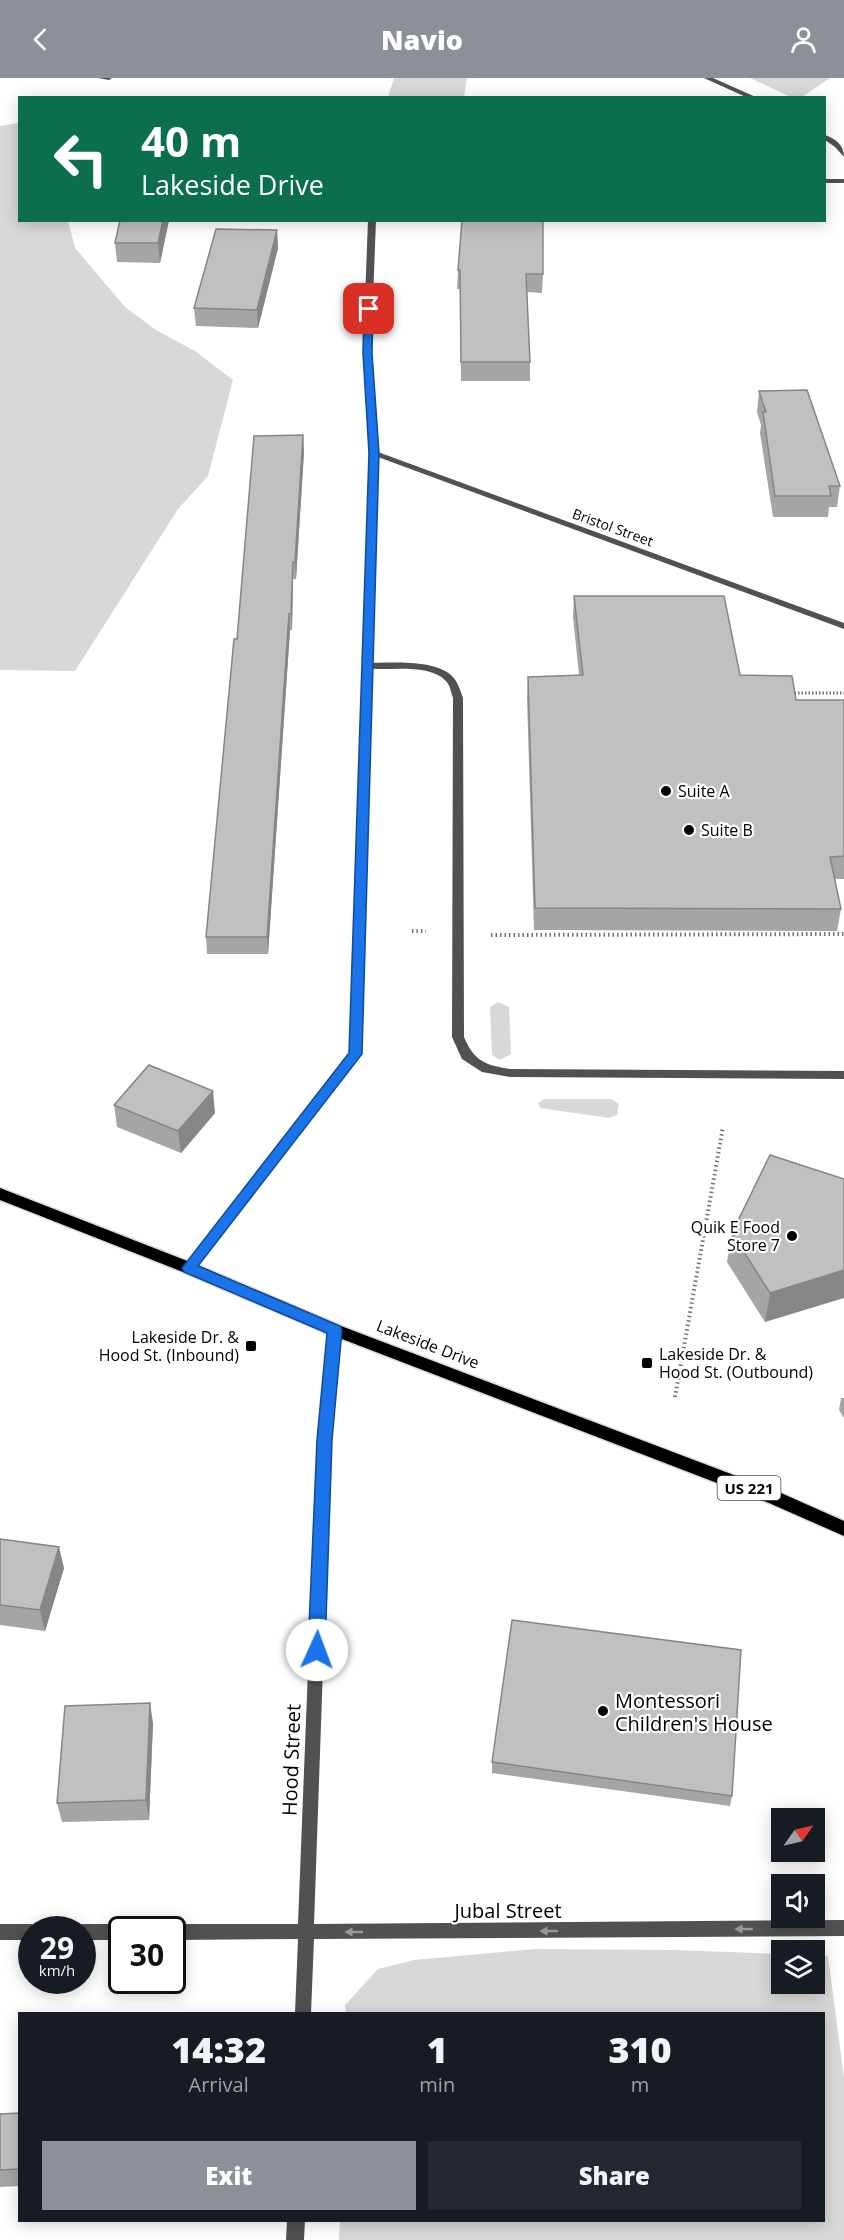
<!DOCTYPE html>
<html lang="en">
<head>
<meta charset="utf-8">
<style>
  body { margin:0; font-family:"Open Sans",sans-serif; background:#242831; color:#f1f3f6; height:100vh; display:flex; flex-direction:column; font-size:22px; white-space:nowrap }
  * { box-sizing:border-box; margin:0 }
  p { font-size:20px; color:#9ea1a6 }
  .icon { flex:none; width:33px; height:33px; fill:none; stroke:currentColor; stroke-width:2; stroke-linecap:round; stroke-linejoin:round }
  .map { position:relative; flex:1; overflow:hidden }
  .details { position:absolute; left:18px; top:1934px; width:807px; height:210px; display:flex; flex-direction:column; background:#171b24; border-radius:0px; box-shadow:0 3px 15px #0003 }
  .details>* { flex:none }
  .top-card { position:absolute; left:18px; top:18px; width:808px; height:126px; border-radius:0px; box-shadow:0 3px 15px #0003; background:#0b6e4f; color:#fff; overflow:hidden }
  .needle { width:39px; rotate:56deg }
  .tools { position:absolute; left:771px; top:1730px; display:grid; gap:12px }
  .tools a { display:grid; place-items:center; width:54px; height:54px; border-radius:0px; background:#171b24; box-shadow:0 3px 15px #0003; font-size:30px }
  .speed { position:absolute; left:18px; top:1838px; display:flex; gap:12px; font-size:30px; font-weight:700; text-align:center }
  .speed>* { display:grid; place-content:center; width:78px; height:78px; border-radius:50%; background:#171b24; box-shadow:0 3px 15px #0003; line-height:1 }
  .speed small { font-size:15px; font-weight:400 }
  .speed .limit { border:3px solid #111; border-radius:9px; background:#fff; color:#111 }
  .pin { position:absolute; display:grid; place-items:center; width:51px; height:51px; color:#fff; margin:-26px; border-radius:12px; box-shadow:0 3px 9px #0006 }
  .me { position:absolute; width:66px; margin:-33px; rotate:2deg; stroke-linejoin:round; filter:drop-shadow(0 0 4px #0008) }
  .turn { display:flex; align-items:center; gap:21px; height:126px; padding:0 24px; font-size:27px }
  .turn .icon { width:78px; height:78px; stroke-width:2.5 }
  .turn b { display:block; font-size:42px; line-height:51px }
  .eta { display:flex; justify-content:space-evenly; align-items:center; height:102px; text-align:center }
  .eta b { font-size:36px; font-weight:800; line-height:42px }
  .action { display:flex; gap:12px; margin-top:auto; padding:12px 24px }
  .action a { flex:1; height:69px; border-radius:0px; background:#8c9099; color:#fff; font-size:24px; font-weight:800; line-height:69px; text-align:center }
  .action a+a { background:#242831; color:#f1f3f6 }
  header { display:flex; justify-content:space-between; align-items:center; height:78px; padding:0 24px; background:#8c9099; color:#fff; font-size:27px; font-weight:800 }
  .map>svg:first-child { display:block }
  .green { fill:#d8d8d8 }
  .lines { fill:none; stroke-linecap:round; stroke-linejoin:round }
  .primary-casing { stroke:#dbdbdb; stroke-width:3 }
  .path-far1 { stroke:#737373; stroke-width:3; stroke-dasharray:1.5 2; stroke-linecap:butt }
  .path { stroke:#737373; stroke-width:4; stroke-dasharray:1.5 3; stroke-linecap:butt }
  .service { fill:#515151; fill-rule:evenodd }
  .minor { fill:#515151; fill-rule:evenodd }
  .primary { fill:#000; fill-rule:evenodd }
  .wall { fill:#a5a5a5 }
  .shaded-wall { fill:#868686 }
  .building { fill:#c0c0c0; stroke:#868686; stroke-width:1.5 }
  .oneway { fill:#979797 }
  .route { fill:#1a73e8; stroke:#114b97; stroke-width:1.5 }
  .poi-dot { fill:#000; stroke:#fff; stroke-width:2 }
  .labels { text-anchor:middle; dominant-baseline:central; stroke-width:4.5; stroke-linejoin:round; paint-order:stroke }
  .far-street-label { font-size:14px; fill:#000; stroke:#fff }
  .shield { fill:#fff; stroke:#4c4c4c; stroke-width:1.5 }
  .shield-label { font-size:15px; font-weight:bold; fill:#000 }
  .poi-label { font-size:16px; fill:#000; stroke:#fff; text-anchor:start }
  .street-label { font-size:16px; fill:#000; stroke:#fff }
  .near-poi-label { font-size:20px; fill:#000; stroke:#fff; text-anchor:start }
  .near-street-label { font-size:20px; fill:#000; stroke:#fff }
</style>
</head>
<body>
<header><svg class="icon" aria-label="back" viewBox="0 0 24 24"><path d="M15 5l-7 7 7 7"/></svg>Navio<svg class="icon" aria-label="person" viewBox="0 0 24 24"><circle cx="12" cy="8" r="4"/><path d="M4 21q1-7 8-7t8 7"/></svg></header>
<div class="map">
<svg width="844" height="2162" viewBox="0 0 844 2162">
  <rect width="100%" height="100%" fill="#fff"/>
  <!-- green -->
  <g class="green">
    <path d="M394,0H467L464,19H388Z"/>
    <path d="M750,0H830L802,19L793,20Z"/>
    <path d="M19,45L20,142L68,143L75,170L125,229L156,252L195,273L233,302L208,398L178,431L75,593L0,592V48Z"/>
    <path d="M498,924L509,929L511,976L500,982L492,977L490,929Z"/>
    <path d="M544,1021H611L619,1026L617,1037L609,1040L540,1030L538,1025Z"/>
    <path d="M535,1871L673,1872L781,1876L782,1905H814L815,1878H828L844,2000V2162H339L340,2142H824V1935H346L345,1927L378,1891L414,1882Z"/>
  </g>
  <g class="lines">
    <!-- primary casing -->
    <g class="primary-casing">
      <path id="primary" d="M0,1110L195,1186L341,1248L781,1415L844,1443V1458L769,1425L329,1256L183,1194L0,1122Z"/>
    </g>
    <!-- path-far1 -->
    <path class="path-far1" d="M791,615H844"/>
    <!-- path -->
    <g class="path">
      <path d="M412,853H426"/>
      <path d="M491,857L844,856"/>
      <path d="M675,1319L723,1049"/>
    </g>
    <!-- service -->
    <g class="service">
      <path d="M98,0H112L109,2Z"/>
      <path d="M367,585C391,585 434,581 452,598C458,604 460,612 463,620L464,959C474,983 485,987 510,991L844,993V1001L510,999L482,994L462,981L452,959L453,620C451,614 450,607 446,603C427,584 387,594 364,590V586Z"/>
    </g>
    <!-- minor -->
    <g class="minor">
      <path d="M704,0H713L758,20H748Z"/>
      <path d="M825,57C836,61 844,67 844,79L835,69L825,62Z"/>
      <rect x="825" y="101" width="19" height="4"/>
      <path d="M368,142H376L371,275L378,374L844,545V551L378,379L361,976L193,1193H185L183,1190L185,1187L349,975L370,375L363,275Z"/>
      <path d="M335,1247L340,1248L341,1252L331,1362L314,1846L844,1842V1858L314,1861L311,1935H295L298,1861L172,1862V1851H165L172,1846H298L317,1362L329,1252L330,1248Z"/>
      <path d="M0,1846H32L39,1851H32V1862H0Z"/>
      <path d="M82,1846H122L129,1851H122V1862H82V1851H75Z"/>
      <path d="M287,2142H305L304,2162H286Z"/>
    </g>
    <!-- primary -->
    <use href="#primary" class="primary"/>
  </g>
  <!-- wall -->
  <g class="wall">
    <path d="M120,142H169L160,185L117,184L115,165Z"/>
    <path d="M277,152L278,170L258,250L196,248L194,230Z"/>
    <path d="M458,192L543,196L542,215L527,214L530,284V303H461L460,211H457Z"/>
    <path d="M759,313L840,408L837,429H829L828,439H773L760,355L761,347L757,334Z"/>
    <path d="M303,357L304,374L296,501H293L292,552H290L268,876H207L206,859L237,561Z"/>
    <path d="M574,518L740,597L796,622H844V801H835L841,831L837,853L534,852L527,620L528,599L579,597L573,539Z"/>
    <path d="M114,1027L215,1035L181,1075L117,1049Z"/>
    <path d="M844,1101L765,1244L727,1184L732,1155Z"/>
    <path d="M841,1320H844V1340L839,1332Z"/>
    <path d="M0,1461L64,1490L45,1553L0,1547Z"/>
    <path d="M153,1645L149,1742L62,1744L57,1725Z"/>
    <path d="M492,1684L732,1718L730,1728L492,1695Z"/>
    <path d="M20,2035V2108L0,2109V2036Z"/>
  </g>
  <!-- shaded-wall -->
  <g class="shaded-wall">
    <path d="M163,142H169L160,185L158,165Z"/>
    <path d="M277,152L278,170L258,250L257,232Z"/>
    <path d="M303,357L304,374L296,501L295,484Z"/>
    <path d="M293,484V501L292,552L291,536Z"/>
    <path d="M289,536L290,552L268,876L267,859Z"/>
    <path d="M213,1013L215,1035L181,1075L178,1053Z"/>
    <path d="M844,1192V1220L765,1244L770,1215Z"/>
    <path d="M59,1469L64,1490L45,1553L40,1532Z"/>
    <path d="M150,1625L153,1645L149,1742L146,1722Z"/>
  </g>
  <!-- building -->
  <g class="building">
    <path d="M120,142H163L158,165H115Z"/>
    <path d="M462,142H543V196H526L530,284H461L460,192H458Z"/>
    <path d="M216,151L277,152L257,232L194,230Z"/>
    <path d="M807,312L840,408H829L831,418H775L763,334H766L759,313Z"/>
    <path d="M303,357L295,484H293L291,536H289L267,859H206L234,561H237L254,358Z"/>
    <path d="M574,518H724L740,597L792,598L796,622H844V778L830,779L841,831L535,830L528,599L583,597Z"/>
    <path d="M149,987L213,1013L178,1053L114,1027Z"/>
    <path d="M770,1077L844,1101V1192L770,1215L732,1155Z"/>
    <path d="M0,1461L59,1469L40,1532L0,1527Z"/>
    <path d="M512,1542L741,1572L732,1718L492,1684Z"/>
    <path d="M150,1625L146,1722L57,1725L65,1628Z"/>
    <path d="M20,2035V2091L0,2092V2036Z"/>
  </g>
  <!-- one-way arrows -->
  <defs><path id="oneway-solid" d="M-6-.8H1V-3.2L6.5 0L1 3.2V.8H-6Z" transform="scale(1.5)"/></defs>
  <g class="oneway">
    <use href="#oneway-solid" transform="translate(744 1851) rotate(180)"/>
    <use href="#oneway-solid" transform="translate(549 1853) rotate(180)"/>
    <use href="#oneway-solid" transform="translate(354 1854) rotate(180)"/>
  </g>
  <!-- route -->
  <path class="route" d="M369,228L373,231L372,275L379,375L362,976L198,1188L340,1248L342,1252L332,1362L325,1572L322,1577L317,1579L311,1577L308,1572L317,1362L327,1255L184,1194L182,1190L349,975L369,375L363,275L364,231Z"/>
  <!-- markers -->
  <g class="poi-dot">
    <circle cx="666" cy="713" r="6"/>
    <circle cx="689" cy="752" r="6"/>
    <circle cx="792" cy="1158" r="6"/>
    <rect x="245" y="1262" width="12" height="12" rx="3"/>
    <rect x="641" y="1279" width="12" height="12" rx="3"/>
    <circle cx="603" cy="1633" r="6"/>
  </g>
  <g class="labels">
    <!-- far-street labels -->
    <g class="far-street-label">
      <text transform="translate(613 449) rotate(20)">Bristol Street</text>
    </g>
    <!-- shield labels -->
    <rect class="shield" x="717.5" y="1398" width="63" height="24" rx="4.5"/>
    <g class="shield-label">
      <text x="749" y="1410">US 221</text>
    </g>
    <!-- poi labels -->
    <g class="poi-label">
      <text x="678" y="713">Suite A</text>
      <text x="701" y="752">Suite B</text>
      <text x="780" y="1149" text-anchor="end">Quik E Food<tspan x="780" dy="18">Store 7</tspan></text>
      <text x="239" y="1259" text-anchor="end">Lakeside Dr. &amp;<tspan x="239" dy="18">Hood St. (Inbound)</tspan></text>
      <text x="659" y="1276">Lakeside Dr. &amp;<tspan x="659" dy="18">Hood St. (Outbound)</tspan></text>
    </g>
    <!-- street labels -->
    <g class="street-label">
      <text transform="translate(428 1266) rotate(21)">Lakeside Drive</text>
    </g>
    <!-- near-poi labels -->
    <g class="near-poi-label">
      <text x="615" y="1622">Montessori<tspan x="615" dy="23">Children's House</tspan></text>
    </g>
    <!-- near-street labels -->
    <g class="near-street-label">
      <text transform="translate(291 1682) rotate(-88)">Hood Street</text>
      <text x="508" y="1832">Jubal Street</text>
    </g>
  </g>
</svg>
<div class="tools">
<a><svg class="needle" viewBox="-14 -14 28 28"><path d="M0-13l5 13h-10z" fill="#e53935"/><path d="M0 13l5-13h-10z" fill="#9ea1a6"/></svg></a>
<a><svg class="icon" aria-label="sound" viewBox="0 0 24 24"><path d="M4 9h4l5-4v14l-5-4H4zM17 9q2 3 0 6"/></svg></a>
<a><svg class="icon" aria-label="layers" viewBox="0 0 24 24"><path d="M12 4l9 5-9 5-9-5zM3 14l9 5 9-5"/></svg></a>
</div>
<div class="speed"><div>29<small>km/h</small></div><div class="limit">30</div></div>
<div class="pin" style="left:369px;top:231px;background:#d93025"><svg class="icon" aria-label="arrive" viewBox="0 0 24 24"><path d="M6 21V4h12l-3 4 3 4H6"/></svg></div>
<svg class="me" style="left:317px;top:1572px" viewBox="-20 -20 40 40"><circle r="19" fill="#fff"/><path d="M0-13L10 11 0 6-10 11z" fill="#1a73e8"/></svg>
<div class="top-card">
<div class="turn"><svg class="icon" aria-label="left" viewBox="0 0 24 24"><path d="M17 20v-9H6M10 6l-5 5 5 5"/></svg><div><b>40 m</b>Lakeside Drive</div></div>
</div>
<section class="details">
<div class="eta">
<div><b>14:32</b><p>Arrival</p></div>
<div><b>1</b><p>min</p></div>
<div><b>310</b><p>m</p></div>
</div>
<div class="action"><a>Exit</a><a>Share</a></div>
</section>
</div>
</body>
</html>
